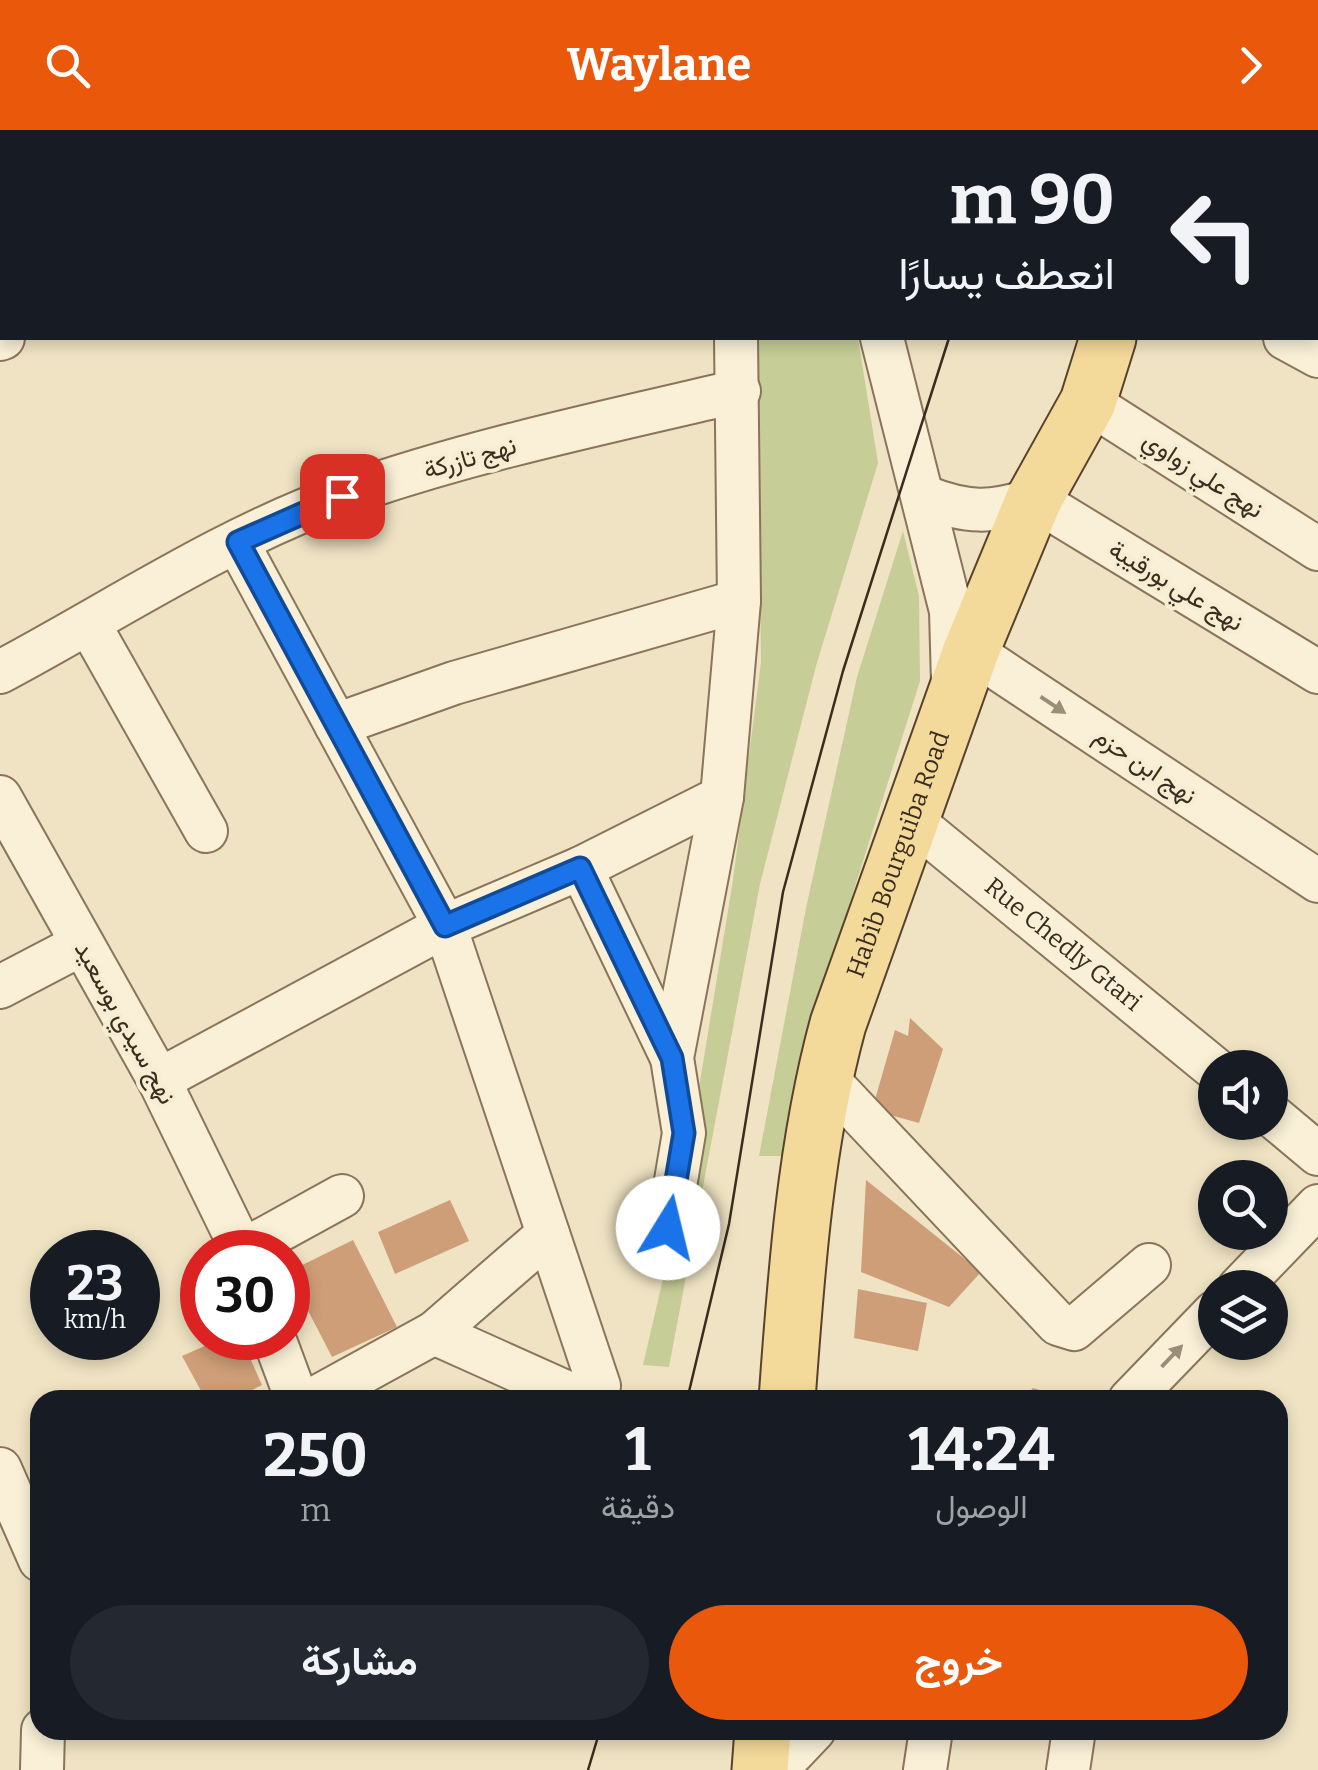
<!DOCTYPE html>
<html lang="ar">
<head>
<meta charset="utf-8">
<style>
  body { margin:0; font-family:Bitter,Vazirmatn,serif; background:#242831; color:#f1f3f6; direction:rtl; height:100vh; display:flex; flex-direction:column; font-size:38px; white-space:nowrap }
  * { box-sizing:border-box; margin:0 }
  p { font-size:32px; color:#9ea1a6 }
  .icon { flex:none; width:55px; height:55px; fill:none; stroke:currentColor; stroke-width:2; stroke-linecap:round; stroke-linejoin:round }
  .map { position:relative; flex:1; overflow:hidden; direction:ltr }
  .details { position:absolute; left:30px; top:1260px; width:1258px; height:350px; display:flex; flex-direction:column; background:#171b24; border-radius:30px; box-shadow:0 5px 15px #0003; direction:rtl }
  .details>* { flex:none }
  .guide { position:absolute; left:0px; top:0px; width:1320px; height:210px; box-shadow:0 5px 15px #0003; direction:rtl; background:#171b24; color:#f1f3f6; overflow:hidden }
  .fabs { position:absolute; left:1198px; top:920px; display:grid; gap:20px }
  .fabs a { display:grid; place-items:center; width:90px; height:90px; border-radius:50%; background:#171b24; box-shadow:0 5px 15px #0003; font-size:50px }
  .speed { position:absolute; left:30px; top:1100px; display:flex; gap:20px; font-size:50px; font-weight:700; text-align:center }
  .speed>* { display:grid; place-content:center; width:130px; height:130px; border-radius:50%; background:#171b24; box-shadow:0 5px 15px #0003; line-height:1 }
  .speed small { font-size:25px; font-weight:400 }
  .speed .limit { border:15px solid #d22; background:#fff; color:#111 }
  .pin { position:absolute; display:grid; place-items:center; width:85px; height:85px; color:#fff; margin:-42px; border-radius:20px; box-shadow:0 5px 15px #0006 }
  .me { position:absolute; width:110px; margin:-55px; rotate:9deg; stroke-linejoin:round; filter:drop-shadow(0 0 8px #0008) }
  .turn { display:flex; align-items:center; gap:35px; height:210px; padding:0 40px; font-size:45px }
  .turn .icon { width:130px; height:130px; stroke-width:2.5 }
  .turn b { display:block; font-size:70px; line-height:85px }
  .eta { display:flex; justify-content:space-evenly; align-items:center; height:170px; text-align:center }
  .eta b { font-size:60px; font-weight:700; line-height:70px }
  .cta { display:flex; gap:20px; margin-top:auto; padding:20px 40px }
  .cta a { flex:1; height:115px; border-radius:60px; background:#ea580c; color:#fff; font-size:40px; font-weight:700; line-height:115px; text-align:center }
  .cta a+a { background:#242831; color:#f1f3f6 }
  header { display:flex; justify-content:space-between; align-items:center; height:130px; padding:0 40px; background:#ea580c; color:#fff; font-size:45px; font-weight:700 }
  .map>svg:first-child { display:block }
  .green { fill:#c6cd97 }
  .building { fill:#ce9e78 }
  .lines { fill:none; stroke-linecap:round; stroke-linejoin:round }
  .minor-casing { stroke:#8a745a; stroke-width:46 }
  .major-casing { stroke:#58422e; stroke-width:59 }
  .minor { stroke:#f9f0d7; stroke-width:42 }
  .major { stroke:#f3da9b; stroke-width:55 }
  .tram { stroke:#3a2c1e; stroke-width:2.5 }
  .oneway { fill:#9a8e7a }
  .route-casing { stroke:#114b97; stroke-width:25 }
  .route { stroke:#1a73e8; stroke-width:18 }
  .labels { text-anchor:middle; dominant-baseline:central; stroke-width:8; stroke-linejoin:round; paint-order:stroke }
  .street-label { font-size:25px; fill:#3a2c1e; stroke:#f6edd3 }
</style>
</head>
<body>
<header><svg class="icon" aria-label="forward" viewBox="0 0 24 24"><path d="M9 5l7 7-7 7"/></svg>Waylane<svg class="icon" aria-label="search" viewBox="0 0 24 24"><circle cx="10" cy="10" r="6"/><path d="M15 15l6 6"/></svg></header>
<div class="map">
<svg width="1318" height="1640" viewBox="0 0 1318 1640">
  <rect width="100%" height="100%" fill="#efe3c3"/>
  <!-- green -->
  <g class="green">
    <path d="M757,208H858L878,333L816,536L760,754L669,1237L643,1235L679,1080L733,750L761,532Z"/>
    <path d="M903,401L919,466L920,551L801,927L785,1026H759L806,778L857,547Z"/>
  </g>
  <!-- building -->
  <g class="building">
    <path d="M910,888L943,919L919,993L872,980L895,900L908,906Z"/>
    <path d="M866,1050L981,1142L949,1177L861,1142Z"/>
    <path d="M450,1070L469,1111L395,1144L378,1102Z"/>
    <path d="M353,1110L397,1197L332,1227L288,1142Z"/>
    <path d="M858,1159L927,1173L918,1221L854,1208Z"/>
    <path d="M223,1208H241L262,1255L232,1270H206L182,1226Z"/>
    <path d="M1033,1258L1071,1269V1270H1022Z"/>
  </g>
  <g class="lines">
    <!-- minor casing -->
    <g class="minor-casing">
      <g id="minor">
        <path d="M444,0L447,2"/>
        <path d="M726,0V2"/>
        <path d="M1215,0L1219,2"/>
        <path d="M891,2V0"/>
        <path d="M0,154L2,159"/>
        <path d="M882,208L951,481L953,553"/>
        <path d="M1285,208L1318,226"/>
        <path d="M0,209L3,208"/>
        <path d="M1088,272L1318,419"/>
        <path d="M925,367C966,383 992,384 1034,369L1318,542"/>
        <path d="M89,494L206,701"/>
        <path d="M971,521L1318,751"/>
        <path d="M0,542C113,482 223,408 344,365C472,320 607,292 739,261"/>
        <path d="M336,595L454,553L739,471"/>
        <path d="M0,667L159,950L243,1122"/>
        <path id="s1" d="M910,689L1215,939"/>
        <path d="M581,738L672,928"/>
        <path d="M0,857L82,814"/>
        <path d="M824,946L1058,1194L1074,1199L1149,1135"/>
        <path d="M159,950L445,796L237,412"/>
        <path d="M1270,984L1318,1024"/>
        <path d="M668,1098L684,1003L672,928L722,667L739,471L736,208"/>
        <path d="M242,1121L342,1066"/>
        <path d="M1239,1158L1318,1076"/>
        <path d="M434,1203L581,1269L593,1266L599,1256L445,796L581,738L722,667"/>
        <path d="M274,1208L297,1270"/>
        <path d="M312,1270L434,1203L548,1104"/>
        <path d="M1130,1270L1215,1182"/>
        <path d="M0,1339L40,1430"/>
        <path d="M42,1640L43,1600"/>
        <path d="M776,1640L814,1600"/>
        <path d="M925,1640L931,1600"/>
        <path d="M1068,1640L1074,1600"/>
      </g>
    </g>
    <!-- major casing -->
    <g class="major-casing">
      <g id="major">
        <path d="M1182,2L1183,0"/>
        <path id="s2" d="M787,1270C796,1145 805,1015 838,894L971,521L1034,369L1088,272L1108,208"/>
        <path d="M760,1640L763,1600"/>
      </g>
    </g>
    <!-- minor -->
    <use href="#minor" class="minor"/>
    <!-- major -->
    <use href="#major" class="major"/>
    <!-- tram -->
    <g class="tram">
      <path d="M1017,2L1018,0"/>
      <path d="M687,1270L729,1094L783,762L843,541L949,208"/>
      <path d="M588,1640L600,1600"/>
    </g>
  </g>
  <!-- one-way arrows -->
  <defs><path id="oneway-solid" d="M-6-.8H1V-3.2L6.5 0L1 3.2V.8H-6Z" transform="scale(2.5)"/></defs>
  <g class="oneway">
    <use href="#oneway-solid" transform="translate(1053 575) rotate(34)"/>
    <use href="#oneway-solid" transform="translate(1172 1226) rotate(-46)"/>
  </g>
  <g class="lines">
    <!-- route casing -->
    <g class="route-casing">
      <path id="route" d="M342,366L238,412L445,796L580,738L672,928L684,1003L668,1098"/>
    </g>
    <!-- route -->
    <use href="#route" class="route"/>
  </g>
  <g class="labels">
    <!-- street labels -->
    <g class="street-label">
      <text transform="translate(470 328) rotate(-16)">نهج تازركة</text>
      <text transform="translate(1203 345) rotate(33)">نهج علي زواوي</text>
      <text transform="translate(1176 456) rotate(31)">نهج علي بورقيبة</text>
      <text transform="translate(1145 636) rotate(34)">نهج ابن حزم</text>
      <text stroke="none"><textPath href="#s2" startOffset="560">Habib Bourguiba Road</textPath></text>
      <text stroke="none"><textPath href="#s1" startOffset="198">Rue Chedly Gtari</textPath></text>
      <text transform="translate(125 893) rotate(61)">نهج سيدي بوسعيد</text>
    </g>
  </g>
</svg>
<div class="fabs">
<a><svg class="icon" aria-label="sound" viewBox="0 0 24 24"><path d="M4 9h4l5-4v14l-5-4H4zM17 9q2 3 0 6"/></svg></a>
<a><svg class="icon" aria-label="search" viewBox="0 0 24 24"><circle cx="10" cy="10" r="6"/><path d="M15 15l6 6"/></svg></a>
<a><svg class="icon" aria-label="layers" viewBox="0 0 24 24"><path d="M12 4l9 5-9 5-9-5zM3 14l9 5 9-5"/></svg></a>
</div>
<div class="speed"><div>23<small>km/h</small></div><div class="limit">30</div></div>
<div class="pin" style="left:342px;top:366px;background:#d93025"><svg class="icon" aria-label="arrive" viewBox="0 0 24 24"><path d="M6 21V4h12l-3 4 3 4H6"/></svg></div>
<svg class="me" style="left:668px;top:1098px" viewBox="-20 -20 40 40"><circle r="19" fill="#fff"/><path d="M0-13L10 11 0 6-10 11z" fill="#1a73e8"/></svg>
<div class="guide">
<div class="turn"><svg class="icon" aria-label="left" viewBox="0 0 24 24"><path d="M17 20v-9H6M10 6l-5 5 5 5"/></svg><div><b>90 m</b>انعطف يسارًا</div></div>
</div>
<section class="details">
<div class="eta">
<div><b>14:24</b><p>الوصول</p></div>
<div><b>1</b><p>دقيقة</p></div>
<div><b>250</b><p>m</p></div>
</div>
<div class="cta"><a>خروج</a><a>مشاركة</a></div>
</section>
</div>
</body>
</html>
